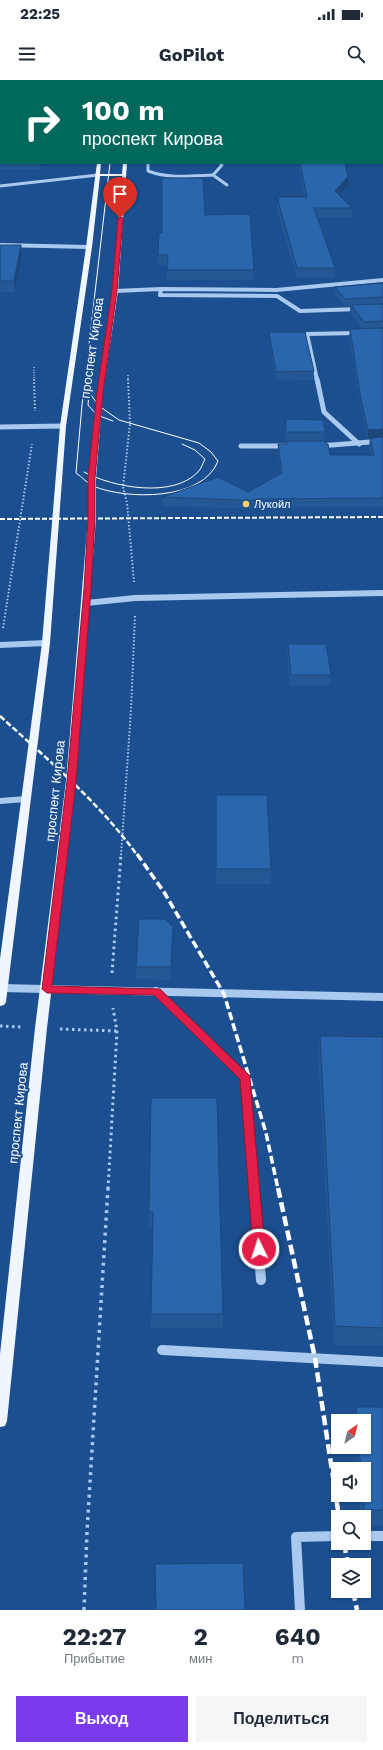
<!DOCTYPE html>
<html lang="ru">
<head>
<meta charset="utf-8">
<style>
  body { margin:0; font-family:"Work Sans",sans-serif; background:#f6f6f7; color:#1f2937; height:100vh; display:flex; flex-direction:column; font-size:15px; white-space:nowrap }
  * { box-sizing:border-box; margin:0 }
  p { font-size:13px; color:#747a83 }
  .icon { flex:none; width:22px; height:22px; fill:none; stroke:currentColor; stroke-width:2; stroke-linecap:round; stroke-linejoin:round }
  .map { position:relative; height:1530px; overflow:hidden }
  .side { display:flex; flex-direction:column; background:#fff; flex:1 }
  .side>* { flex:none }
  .banner { position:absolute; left:0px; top:0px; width:383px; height:84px; box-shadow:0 1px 3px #0004; background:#00695c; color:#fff; overflow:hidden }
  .needle { width:26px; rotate:34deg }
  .tools { position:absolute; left:331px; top:1334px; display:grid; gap:8px }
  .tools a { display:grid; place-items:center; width:40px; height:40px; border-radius:0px; background:#fff; box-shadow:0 1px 3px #0004; font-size:20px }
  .pin { position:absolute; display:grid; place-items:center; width:34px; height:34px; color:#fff; margin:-41px -17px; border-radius:50% 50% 50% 0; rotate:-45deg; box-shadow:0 0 4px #0007 }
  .pin .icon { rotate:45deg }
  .me { position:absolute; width:44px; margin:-22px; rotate:356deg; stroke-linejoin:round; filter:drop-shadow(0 0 3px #0008) }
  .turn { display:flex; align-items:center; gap:14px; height:84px; padding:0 16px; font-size:18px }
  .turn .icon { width:52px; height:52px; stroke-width:2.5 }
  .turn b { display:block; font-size:28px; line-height:34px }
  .eta { display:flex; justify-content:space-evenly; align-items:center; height:68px; text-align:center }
  .eta b { font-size:24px; font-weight:700; line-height:28px }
  .button { display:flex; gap:8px; margin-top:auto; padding:8px 16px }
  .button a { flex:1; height:46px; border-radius:0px; background:#7c3aed; color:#fff; font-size:16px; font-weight:700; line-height:46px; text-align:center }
  .button a+a { background:#f6f6f7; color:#1f2937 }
  .status { display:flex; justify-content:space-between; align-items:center; height:28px; padding:0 20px; background:#fff; direction:ltr }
  .status svg { height:11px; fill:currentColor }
  header { display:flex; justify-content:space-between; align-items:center; height:52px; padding:0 16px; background:#fff; font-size:18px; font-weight:700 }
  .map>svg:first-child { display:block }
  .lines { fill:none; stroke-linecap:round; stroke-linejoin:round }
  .path-far3 { stroke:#a9c9ee; stroke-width:1.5; stroke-dasharray:1 1.5; stroke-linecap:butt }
  .path-far2 { stroke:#a9c9ee; stroke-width:2; stroke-dasharray:1.5 2; stroke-linecap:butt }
  .path-far1 { stroke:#a9c9ee; stroke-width:3; stroke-dasharray:2.5 3.5; stroke-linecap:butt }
  .path { stroke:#a9c9ee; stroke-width:3.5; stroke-dasharray:3 4.5; stroke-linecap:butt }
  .minor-far5 { stroke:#a9c9ee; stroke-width:3 }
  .minor-far4 { stroke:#a9c9ee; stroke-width:4 }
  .minor-far3 { stroke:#a9c9ee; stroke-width:5 }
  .minor-far2 { stroke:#a9c9ee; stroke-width:6 }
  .minor-far1 { stroke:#a9c9ee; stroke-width:8 }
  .minor { stroke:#a9c9ee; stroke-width:10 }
  .major { fill:#f0f6ff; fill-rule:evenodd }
  .tram { stroke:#fff; stroke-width:1 }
  .rail-far3 { stroke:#fff; stroke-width:2; stroke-dasharray:5 2; stroke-linecap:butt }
  .rail-far2 { stroke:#fff; stroke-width:2.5; stroke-dasharray:6 2.5; stroke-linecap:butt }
  .rail-far1 { stroke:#fff; stroke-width:3.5; stroke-dasharray:8 3.5; stroke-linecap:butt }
  .rail { stroke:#fff; stroke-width:4.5; stroke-dasharray:10 4.5; stroke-linecap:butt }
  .wall { fill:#245895 }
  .shaded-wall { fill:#1d4779 }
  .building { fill:#2a66ad; stroke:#1d4779 }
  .route { fill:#e11d48; stroke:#92132f }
  .poi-dot { fill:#ffd166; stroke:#1b4f8f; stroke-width:1.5 }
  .labels { text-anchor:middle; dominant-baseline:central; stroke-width:4; stroke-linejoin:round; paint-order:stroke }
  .far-poi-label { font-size:11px; fill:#fff; stroke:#1b4f8f; text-anchor:start }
  .street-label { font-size:13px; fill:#fff; stroke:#1b4f8f }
</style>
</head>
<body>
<div class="status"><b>22:25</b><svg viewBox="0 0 49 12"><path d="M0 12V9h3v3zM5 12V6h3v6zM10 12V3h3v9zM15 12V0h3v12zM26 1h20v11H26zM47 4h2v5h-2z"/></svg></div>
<header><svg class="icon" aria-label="menu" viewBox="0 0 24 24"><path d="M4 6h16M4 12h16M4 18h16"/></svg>GoPilot<svg class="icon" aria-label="search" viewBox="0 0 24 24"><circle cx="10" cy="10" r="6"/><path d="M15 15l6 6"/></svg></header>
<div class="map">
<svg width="383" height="1530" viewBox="0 0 383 1530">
  <rect width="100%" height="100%" fill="#1b4f8f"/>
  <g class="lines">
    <!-- path-far3 -->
    <g class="path-far3">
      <path d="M34,287V300"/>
      <path d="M128,295V300"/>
    </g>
    <!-- path-far2 -->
    <g class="path-far2">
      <path d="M34,299L35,331"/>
      <path d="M128,299L130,344L123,407L127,423L134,502"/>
      <path d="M3,548L32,364"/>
      <path d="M121,775L131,630L135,535"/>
    </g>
    <!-- path-far1 -->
    <g class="path-far1">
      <path d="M112,893L121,774"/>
      <path d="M0,946L21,947"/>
      <path d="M60,949L117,951"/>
      <path d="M108,1109L117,951L113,928"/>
    </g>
    <!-- path -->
    <path class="path" d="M84,1530L87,1452L108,1108"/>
    <!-- minor-far5 -->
    <g class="minor-far5">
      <path d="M148,83V91C169,99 191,96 213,95"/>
      <path d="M220,83L222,85L213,95L227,105"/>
      <path d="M0,106L98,95"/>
    </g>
    <!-- minor-far4 -->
    <g class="minor-far4">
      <path d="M0,165L89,167"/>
      <path d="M161,209L160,215L277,216L300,231L359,229"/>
      <path d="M115,211L161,209L276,210L383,200"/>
      <path d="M317,300L307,254L357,253"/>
    </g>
    <!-- minor-far3 -->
    <g class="minor-far3">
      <path d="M317,299L324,332L359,364"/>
      <path d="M0,347L63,346"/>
      <path d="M241,366H286"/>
      <path d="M319,366L383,361"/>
    </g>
    <!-- minor-far2 -->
    <g class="minor-far2">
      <path d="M86,523L135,518L383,513"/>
      <path d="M0,565L46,563"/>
      <path d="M0,721L26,719"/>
    </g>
    <!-- minor-far1 -->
    <g class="minor-far1">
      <path d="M2,908L383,917"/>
      <path d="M156,911L245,998L254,1109"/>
    </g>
    <!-- minor -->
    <g class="minor">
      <path d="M254,1108L261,1200"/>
      <path d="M162,1270L383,1282"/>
      <path d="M364,1456H383"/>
      <path d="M300,1530L296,1457L338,1456"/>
    </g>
    <!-- major -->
    <g class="major">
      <rect x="109" y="0" width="4" height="1"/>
      <rect x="132" y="0" width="4" height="1"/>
      <path d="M97,83H101L100,94H122L123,83H127L118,211L103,312L96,398V438L76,701L47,948L7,1341L5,1346L0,1347V1274L35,948L66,701L88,438V398L97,312L112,211L122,96H100L92,167L66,346L50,563L6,922L4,925L0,926V879L42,563L60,346L86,167Z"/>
    </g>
    <!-- tram -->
    <g class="tram">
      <path d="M89,312L99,326L119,340L199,363L211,372L218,381C203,421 126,420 93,406C87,403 82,397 76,393L82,325L110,83"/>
      <path d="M89,312L88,325L97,335L113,341"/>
      <path d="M84,392C112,407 172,419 198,392C201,389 203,383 205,379L195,370L182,364"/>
    </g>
    <!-- rail-far3 -->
    <path class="rail-far3" d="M0,439L383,437"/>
    <!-- rail-far2 -->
    <path class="rail-far2" d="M0,636C48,680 99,722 137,775"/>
    <!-- rail-far1 -->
    <path class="rail-far1" d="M137,774L164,812L224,914L266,1053L278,1109"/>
    <!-- rail -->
    <g class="rail">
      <path d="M278,1108L315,1278L339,1437"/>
      <path d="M344,1463L348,1485"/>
      <path d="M353,1511L357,1530"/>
    </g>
  </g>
  <!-- wall -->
  <g class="wall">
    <path d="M0,0H63V1H1V83H42L41,89H0Z"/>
    <path d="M298,83H345L348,106L339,115L352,128V137L317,138L335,188L334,198H297L277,131L278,117H305Z"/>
    <path d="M205,135L254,190L253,200H167V185H158L159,153H162Z"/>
    <path d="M0,165H21L22,176L15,212H0Z"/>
    <path d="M383,203V427H264L263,429L163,426V417L248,412L280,394L278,373V364H286L285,349L286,339L325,352L324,361L330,375H371L369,366L370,358L368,359L361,328L349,256L350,249H363L350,233V226H344L335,214V207Z"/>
    <path d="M269,252L314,291L313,300L276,301L269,261Z"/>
    <path d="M288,564L331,595L330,606H290L287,575Z"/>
    <path d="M216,715L271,789L270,804H216Z"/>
    <path d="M173,859L171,900L136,899V887Z"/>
    <path d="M320,956L383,957V1266L334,1265L318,974Z"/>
    <path d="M151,1018L223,1234V1248H151V1234L153,1147H149V1132Z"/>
    <path d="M356,1327H383V1446H364V1437H361L359,1415H364V1389H358L356,1367H364V1341H355Z"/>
  </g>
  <!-- shaded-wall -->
  <g class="shaded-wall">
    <path d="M40,83H42L41,89Z"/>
    <path d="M348,97V106L335,120V111Z"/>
    <path d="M21,165L22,176L15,212L14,201Z"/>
    <path d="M383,349V357L368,359V350Z"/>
    <path d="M173,847V859L171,900V887Z"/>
  </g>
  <!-- building -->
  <g class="building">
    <path d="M0,0H60V1H1V79H0Z"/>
    <path d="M202,0H240V1H197H202Z"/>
    <path d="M288,0H325L326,1H289Z"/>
    <path d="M300,83H345L348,97L335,111L352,128H314L335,188H297L278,121H279L278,117H307Z"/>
    <path d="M162,98H203L205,135L250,134L254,190H167L168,175H158L159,153H162Z"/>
    <path d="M0,165H21L14,201H0Z"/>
    <path d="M383,203V217L345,219L335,207Z"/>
    <path d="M383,224V241L364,242L351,225Z"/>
    <path d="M383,248V349L368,350L361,320L350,249Z"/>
    <path d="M269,252H305L314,291L276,292Z"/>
    <path d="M286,339L323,340L325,352H286Z"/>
    <path d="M383,357V418L260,419L264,421L163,417L218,397L248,412L282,393L278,364H287V361H325L326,364H328L330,375H374L370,358Z"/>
    <path d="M288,564H326L331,595H291Z"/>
    <path d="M216,715H267L271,789H216Z"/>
    <path d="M139,839H165L173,847L171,887H136Z"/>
    <path d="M320,956L383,957V1248L335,1246Z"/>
    <path d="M151,1018H217L223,1234H151L153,1132H149Z"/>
    <path d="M356,1327H383V1430H364L363,1415H364V1389H361L359,1367H364V1341H357Z"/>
    <path d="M243,1483L245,1530H156L155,1484Z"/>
  </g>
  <!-- route -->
  <path class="route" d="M120,137L123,138L117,211L103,312L95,398V438L91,509L76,701L52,906L160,909L249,995L250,998L265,1169L263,1172L259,1173L255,1172L253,1169L240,999L154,915L47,913L42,909L67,701L84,509L88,438V398L97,312L112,211L118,138Z"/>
  <!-- markers -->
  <circle class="poi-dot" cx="246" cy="424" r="4"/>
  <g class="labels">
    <!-- far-poi labels -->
    <g class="far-poi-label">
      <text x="254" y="424">Лукойл</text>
    </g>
    <!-- street labels -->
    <g class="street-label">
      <text transform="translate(92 268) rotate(-82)">проспект Кирова</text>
      <text transform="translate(55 711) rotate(-84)">проспект Кирова</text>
      <text transform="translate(18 1033) rotate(-84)">проспект Кирова</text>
    </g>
  </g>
</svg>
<div class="tools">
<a><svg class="needle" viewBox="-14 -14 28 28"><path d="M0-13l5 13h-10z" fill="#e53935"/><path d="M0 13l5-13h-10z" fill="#747a83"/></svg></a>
<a><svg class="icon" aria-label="sound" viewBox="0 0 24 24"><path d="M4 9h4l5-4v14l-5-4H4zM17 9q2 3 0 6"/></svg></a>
<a><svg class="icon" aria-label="search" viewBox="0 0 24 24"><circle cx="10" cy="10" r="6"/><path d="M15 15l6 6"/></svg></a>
<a><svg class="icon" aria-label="layers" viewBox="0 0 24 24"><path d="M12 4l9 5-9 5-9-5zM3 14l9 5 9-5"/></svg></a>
</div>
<div class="pin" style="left:120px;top:138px;background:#d93025"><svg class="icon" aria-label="arrive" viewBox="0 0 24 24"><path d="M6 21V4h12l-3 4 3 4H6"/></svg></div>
<svg class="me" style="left:259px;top:1169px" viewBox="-20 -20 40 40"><circle r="17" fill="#e11d48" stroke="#fff" stroke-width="3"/><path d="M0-11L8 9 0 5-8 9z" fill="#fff"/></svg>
<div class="banner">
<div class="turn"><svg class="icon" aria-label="right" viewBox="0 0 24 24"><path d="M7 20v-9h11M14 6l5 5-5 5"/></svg><div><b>100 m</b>проспект Кирова</div></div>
</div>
</div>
<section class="side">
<div class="eta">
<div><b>22:27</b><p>Прибытие</p></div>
<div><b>2</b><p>мин</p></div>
<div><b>640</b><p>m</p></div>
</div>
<div class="button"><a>Выход</a><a>Поделиться</a></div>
</section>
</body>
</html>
